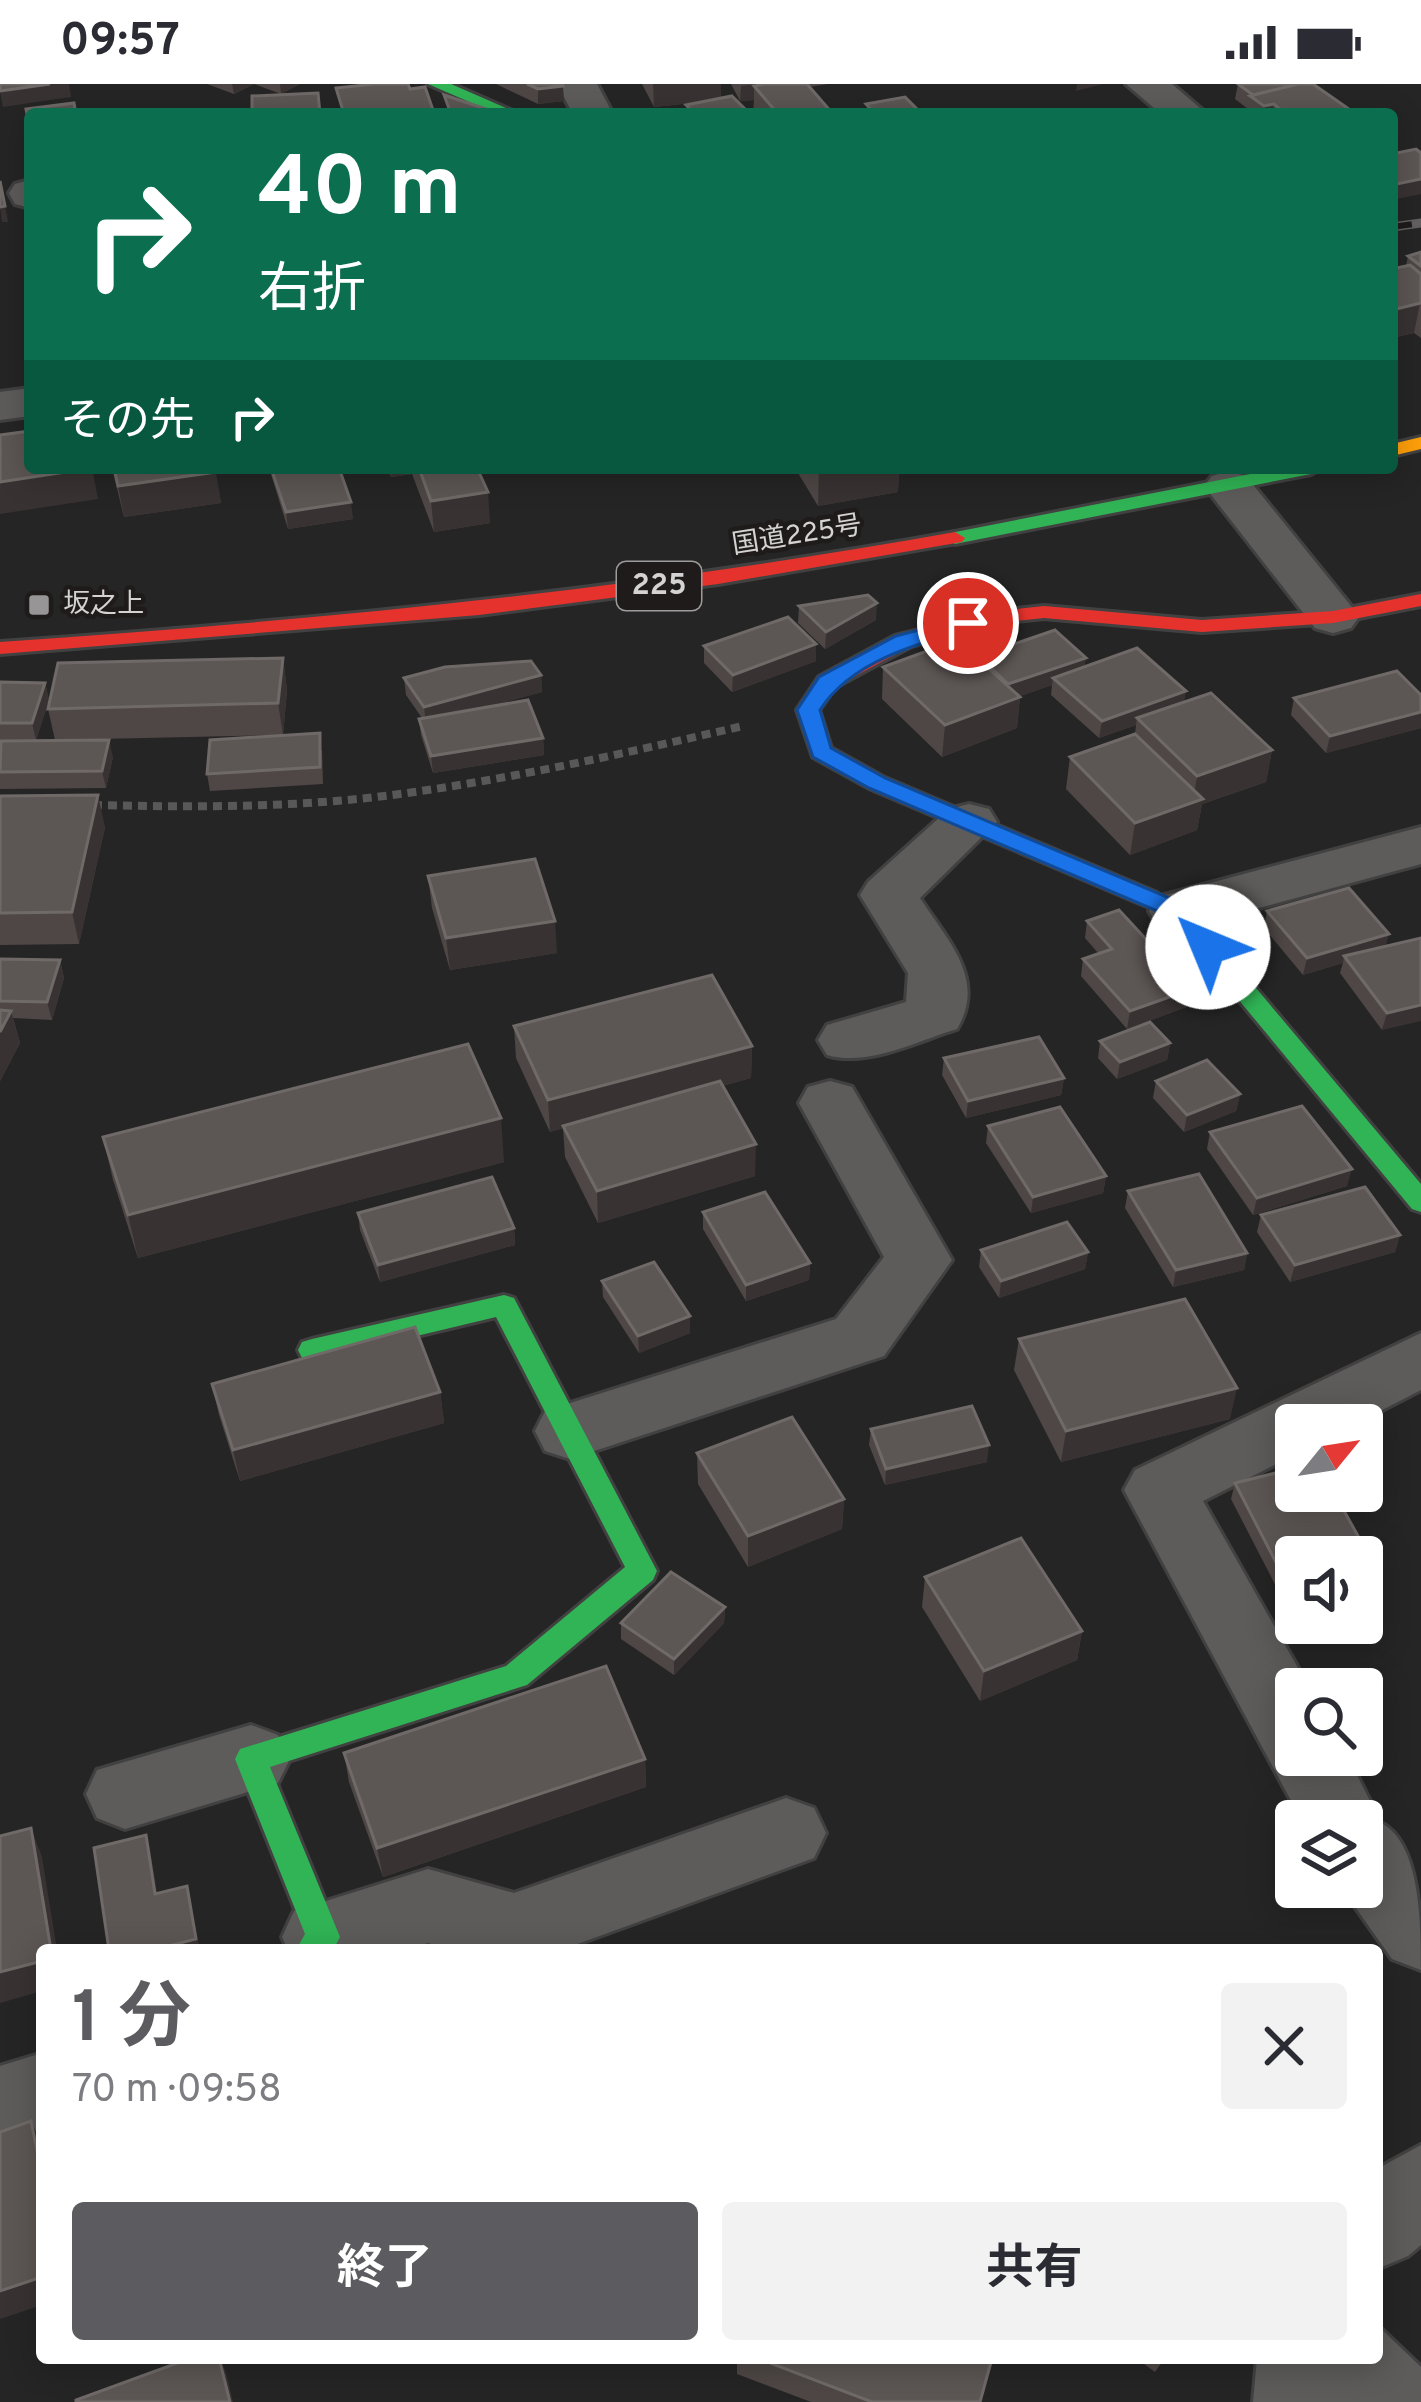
<!DOCTYPE html>
<html lang="ja">
<head>
<meta charset="utf-8">
<style>
  body { margin:0; font-family:Overpass,"Noto Sans JP",sans-serif; background:#f2f2f3; color:#2b2b33; height:100vh; display:flex; flex-direction:column; font-size:45px; white-space:nowrap }
  * { box-sizing:border-box; margin:0 }
  p { font-size:39px; color:#7c7c81 }
  .icon { flex:none; width:66px; height:66px; fill:none; stroke:currentColor; stroke-width:2; stroke-linecap:round; stroke-linejoin:round }
  .map { position:relative; flex:1; overflow:hidden }
  .side { position:absolute; left:36px; top:1860px; width:1347px; height:420px; display:flex; flex-direction:column; background:#fff; border-radius:12px; box-shadow:0 6px 30px #0003 }
  .side>* { flex:none }
  .hud { position:absolute; left:24px; top:24px; width:1374px; height:366px; border-radius:12px; box-shadow:0 6px 30px #0003; background:#0b6e4f; color:#fff; overflow:hidden }
  .needle { width:78px; rotate:60deg }
  .fabs { position:absolute; left:1275px; top:1320px; display:grid; gap:24px }
  .fabs a { display:grid; place-items:center; width:108px; height:108px; border-radius:12px; background:#fff; box-shadow:0 6px 30px #0003; font-size:60px }
  .pin { position:absolute; display:grid; place-items:center; width:102px; height:102px; color:#fff; margin:-51px; border:6px solid #fff; border-radius:50%; box-shadow:0 3px 12px #0007 }
  .me { position:absolute; width:132px; margin:-66px; rotate:315deg; stroke-linejoin:round; filter:drop-shadow(0 0 9px #0008) }
  .turn { display:flex; align-items:center; gap:42px; height:252px; padding:0 36px; font-size:54px }
  .turn .icon { width:156px; height:156px; stroke-width:2.5 }
  .turn b { display:block; font-size:84px; line-height:102px }
  .then { display:flex; align-items:center; height:114px; padding:0 36px; background:#0003; gap:24px; font-size:45px }
  .round { display:grid; place-items:center; flex:none; width:126px; height:126px; border-radius:12px; background:#f2f2f3 }
  .overview { display:flex; align-items:center; justify-content:space-between; height:204px; padding:0 36px }
  h1 { font-size:72px; font-weight:700; line-height:90px; color:#5c5b5f }
  .button { display:flex; gap:24px; margin-top:auto; padding:24px 36px }
  .button a { flex:1; height:138px; border-radius:12px; background:#5c5b5f; color:#fff; font-size:48px; font-weight:700; line-height:138px; text-align:center }
  .button a+a { background:#f2f2f3; color:#2b2b33 }
  .status { display:flex; justify-content:space-between; align-items:center; height:84px; padding:0 60px; background:#fff; direction:ltr }
  .status svg { height:33px; fill:currentColor }
  .map>svg:first-child { display:block }
  .lines { fill:none; stroke-linecap:round; stroke-linejoin:round }
  .street-casing { stroke:#424141; stroke-width:6 }
  .fast-casing { stroke:#424141; stroke-width:6 }
  .slow-casing { stroke:#424141; stroke-width:6 }
  .jam-casing { stroke:#424141; stroke-width:6 }
  .path { stroke:#595858; stroke-width:8; stroke-dasharray:9 6; stroke-linecap:butt }
  .street { fill:#5d5c5b; fill-rule:evenodd }
  .fast { fill:#30b455; fill-rule:evenodd }
  .slow { fill:#ff9f0a; fill-rule:evenodd }
  .jam { fill:#e5322d; fill-rule:evenodd }
  .rail-casing { stroke:#626060; stroke-width:9 }
  .rail { stroke:#1e1b1a; stroke-width:6; stroke-dasharray:20; stroke-linecap:butt }
  .wall { fill:#4e4745 }
  .shaded-wall { fill:#383332 }
  .building { fill:#5c5654; stroke:#6f6a68; stroke-width:3 }
  .route { fill:#1a73e8; stroke:#114b97; stroke-width:3 }
  .poi-dot { fill:#979595; stroke:#1e1b1a; stroke-width:4.5 }
  .labels { text-anchor:middle; dominant-baseline:central; stroke-width:9; stroke-linejoin:round; paint-order:stroke }
  .far-street-label { font-size:27px; fill:#d4d2d2; stroke:#1e1b1a }
  .far-poi-label { font-size:27px; fill:#d4d2d2; stroke:#1e1b1a; text-anchor:start }
  .shield { fill:#1e1b1a; stroke:#9d9b9b; stroke-width:3 }
  .shield-label { font-size:30px; font-weight:bold; fill:#d4d2d2 }
</style>
</head>
<body>
<div class="status"><b>09:57</b><svg viewBox="0 0 49 12"><path d="M0 12V9h3v3zM5 12V6h3v6zM10 12V3h3v9zM15 12V0h3v12zM26 1h20v11H26zM47 4h2v5h-2z"/></svg></div>
<div class="map">
<svg width="1421" height="2318" viewBox="0 0 1421 2318">
  <rect width="100%" height="100%" fill="#262525"/>
  <g class="lines">
    <!-- street casing -->
    <g class="street-casing">
      <g id="street">
        <path d="M557,0H597L613,30H573Z"/>
        <path d="M1126,0H1172L1207,30H1161Z"/>
        <path d="M30,96V124L15,120L9,109L15,100Z"/>
        <path d="M30,304V332L0,336V308Z"/>
        <path d="M1229,387L1246,392L1351,522L1359,533L1351,544L1333,549L1315,544L1212,412L1204,402L1212,392Z"/>
        <path d="M969,720L989,725L997,738L920,814C947,856 987,895 957,945C917,957 868,983 827,971L818,956L827,941L906,918L908,889L860,811L868,798L949,725Z"/>
        <path d="M1421,743V780L1178,846L1157,841L1149,827L1157,813Z"/>
        <path d="M830,997L852,1003L952,1176L884,1272L570,1375L545,1367L535,1347L545,1327L836,1235L884,1173L799,1019L808,1003Z"/>
        <path d="M1421,1249V1306L1353,1341H1296V1370L1203,1417L1310,1605H1296V1671H1347L1381,1739C1421,1759 1421,1842 1421,1886L1392,1875L1341,1803H1362V1737H1302L1124,1406L1135,1386Z"/>
        <path d="M251,1641L278,1651L290,1675L278,1699L125,1745L97,1734L86,1710L97,1686Z"/>
        <path d="M786,1714L814,1724L826,1749L814,1774L561,1866H453L428,1859L404,1866H288L282,1853L294,1827L428,1785L514,1809Z"/>
        <path d="M42,1969V2051L0,2064V1982Z"/>
        <path d="M1421,2061V2161L1408,2172L1377,2185V2085Z"/>
        <path d="M1377,2241L1421,2283V2318H1253L1257,2274H1377Z"/>
      </g>
    </g>
    <!-- fast casing -->
    <g class="fast-casing">
      <g id="fast">
        <path d="M428,0H451L520,30H497Z"/>
        <path d="M1281,384H1321L1311,390L955,460L945,454L955,448Z"/>
        <path d="M1149,807L1186,821L1421,1100V1128L1412,1125L1170,833L1137,815Z"/>
        <path d="M504,1211L514,1214L657,1487L653,1496L527,1601L270,1683L340,1853L333,1866H296L305,1850L235,1675L240,1665L506,1582L625,1483L496,1233L312,1277L302,1274L298,1266L302,1258L312,1255Z"/>
      </g>
    </g>
    <!-- slow casing -->
    <g class="slow-casing">
      <path id="slow" d="M1421,353V365L1392,372V360Z"/>
    </g>
    <!-- jam casing -->
    <g class="jam-casing">
      <g id="jam">
        <path d="M955,448L965,454L962,458L718,500L479,531L0,570V558C321,536 639,505 955,448Z"/>
        <path d="M1421,510V522L1333,539L1202,548L1044,534L996,539L911,562L835,603L819,626L831,664L885,694L1157,809L1161,815L1149,823L869,704L813,673L797,626L819,593L895,552L996,527L1044,522L1202,536L1333,527Z"/>
      </g>
    </g>
    <!-- path -->
    <path class="path" d="M93,721C187,723 282,724 376,713C500,698 621,670 743,642"/>
    <!-- street -->
    <use href="#street" class="street"/>
    <!-- fast -->
    <use href="#fast" class="fast"/>
    <!-- slow -->
    <use href="#slow" class="slow"/>
    <!-- jam -->
    <use href="#jam" class="jam"/>
    <!-- rail casing -->
    <g class="rail-casing">
      <path id="rail" d="M1392,143L1421,139"/>
    </g>
    <!-- rail -->
    <use href="#rail" class="rail"/>
  </g>
  <!-- wall -->
  <g class="wall">
    <path d="M207,0H300L281,10L254,0L234,10Z"/>
    <path d="M496,0H562L564,17L538,20Z"/>
    <path d="M642,0H721V14L750,30H687L686,21L700,18L654,23Z"/>
    <path d="M731,0H828L809,3L833,30H753L754,16L740,17Z"/>
    <path d="M1238,0L1356,30H1247L1248,25L1235,15Z"/>
    <path d="M1421,168V254L1414,249L1392,254V185L1406,182L1408,172Z"/>
    <path d="M112,384H214L221,419L124,433Z"/>
    <path d="M269,384H339L353,435L288,445Z"/>
    <path d="M387,384H477L490,439L434,448L412,390L391,393Z"/>
    <path d="M795,384H899L898,408L818,422Z"/>
    <path d="M799,522L876,536L825,565L798,539Z"/>
    <path d="M704,562L816,577L732,608L704,579Z"/>
    <path d="M979,572L1086,574L1084,583L1184,618L1272,666L1266,698L1202,720L1197,746L1130,771L1066,705L1070,673L1135,650L1136,641L1099,654L1051,611L1052,601L1020,612L1017,644L942,673L882,615L883,583L979,576Z"/>
    <path d="M283,574L287,606L283,651L55,656L48,625Z"/>
    <path d="M541,591L542,608L486,623L543,654L544,671L433,689L421,651L419,635L422,634L406,611L404,594Z"/>
    <path d="M0,598L45,599L49,616L36,656H0Z"/>
    <path d="M1421,611V644L1326,669L1291,631L1294,614Z"/>
    <path d="M0,661L113,673L106,704L0,705Z"/>
    <path d="M322,666L323,700L210,707L207,690Z"/>
    <path d="M0,712L105,743L79,860L0,861Z"/>
    <path d="M428,792L557,869L450,886L432,824Z"/>
    <path d="M1267,827L1386,862L1421,854L1382,946L1340,889L1343,879L1303,891L1264,844Z"/>
    <path d="M1087,837L1189,922L1127,945L1081,892L1083,875L1099,870L1085,854Z"/>
    <path d="M0,875L60,876L64,894L52,936L13,934L20,959L0,997Z"/>
    <path d="M514,942L752,962L751,994L722,1002L755,1092L598,1139L565,1073L563,1044L550,1048L516,974Z"/>
    <path d="M1100,957L1170,959L1167,976L1117,995L1098,974Z"/>
    <path d="M944,974L1064,994L1061,1011L966,1034L942,991Z"/>
    <path d="M1156,997L1240,1010L1236,1027L1184,1048L1153,1014Z"/>
    <path d="M988,1042L1106,1092L1103,1109L1031,1129L986,1059Z"/>
    <path d="M1210,1048L1347,1102L1253,1131L1207,1065Z"/>
    <path d="M103,1053L504,1078L138,1174L113,1096Z"/>
    <path d="M1128,1107L1247,1169L1244,1186L1173,1203L1125,1124Z"/>
    <path d="M703,1128L810,1179L809,1196L746,1217L703,1145Z"/>
    <path d="M358,1129L514,1144L515,1161L380,1198L360,1146Z"/>
    <path d="M1261,1131L1400,1151L1395,1168L1290,1198L1257,1148Z"/>
    <path d="M981,1166L1088,1168L1085,1185L999,1214L979,1183Z"/>
    <path d="M602,1197L690,1249L639,1269L603,1213Z"/>
    <path d="M1019,1255L1230,1335L1061,1378L1014,1286Z"/>
    <path d="M212,1300L440,1308L444,1339L240,1397L219,1331Z"/>
    <path d="M871,1345L987,1378L885,1401L869,1361Z"/>
    <path d="M697,1369L844,1415L842,1445L748,1483L698,1400Z"/>
    <path d="M1296,1384V1407H1333L1372,1477L1367,1493L1362,1494V1473H1296V1511L1282,1514L1231,1415L1235,1399Z"/>
    <path d="M925,1493L1082,1547L1077,1576L980,1617L922,1523Z"/>
    <path d="M725,1523L724,1539L674,1591L621,1555V1539Z"/>
    <path d="M344,1669L645,1675L646,1703L383,1793L349,1698Z"/>
    <path d="M737,2274H994L981,2318H811L737,2290Z"/>
    <path d="M1136,2274H1165L1155,2288Z"/>
  </g>
  <!-- shaded-wall -->
  <g class="shaded-wall">
    <path d="M50,0H69L71,13L3,23L0,7Z"/>
    <path d="M232,0H254L234,10Z"/>
    <path d="M280,0H300L281,10Z"/>
    <path d="M653,0H721V16L654,23Z"/>
    <path d="M757,0L754,2V16L740,17L741,2Z"/>
    <path d="M1077,0H1103L1076,7Z"/>
    <path d="M563,2L564,17L538,20V5Z"/>
    <path d="M1274,20L1272,30H1263L1264,22Z"/>
    <path d="M433,26V30H393Z"/>
    <path d="M1421,95V110L1392,116V101Z"/>
    <path d="M5,122L8,138H2L0,123Z"/>
    <path d="M1420,219L1414,249L1392,254V226Z"/>
    <path d="M92,384L98,415L0,430V398Z"/>
    <path d="M390,384H411L412,390L391,393Z"/>
    <path d="M819,384H899L898,408L818,422Z"/>
    <path d="M216,388L221,419L124,433L118,402Z"/>
    <path d="M488,408L490,439L434,448L431,417Z"/>
    <path d="M351,418L353,435L288,445L286,428Z"/>
    <path d="M877,519L876,536L825,565L826,548Z"/>
    <path d="M816,560V577L732,608L733,591Z"/>
    <path d="M283,574L287,606L283,651L278,619Z"/>
    <path d="M1086,574L1083,590L1053,594L1052,601L1006,617L1008,600Z"/>
    <path d="M541,591L542,608L426,640L424,623Z"/>
    <path d="M45,599L49,616L36,656L32,639Z"/>
    <path d="M1186,607L1183,624L1137,634L1136,641L1099,654L1102,637Z"/>
    <path d="M1020,613L1017,644L942,673L945,641Z"/>
    <path d="M1421,628V644L1326,669L1330,652Z"/>
    <path d="M543,654L544,671L433,689L431,672Z"/>
    <path d="M109,656L113,673L106,704L102,687Z"/>
    <path d="M1272,666L1266,698L1202,720L1197,746L1130,771L1135,739L1193,718L1197,692Z"/>
    <path d="M98,711L105,743L79,860L72,828Z"/>
    <path d="M555,837L557,869L450,886L446,854Z"/>
    <path d="M1389,850L1384,867L1344,872L1343,879L1303,891L1307,874Z"/>
    <path d="M60,876L64,894L52,936L47,918Z"/>
    <path d="M1192,905L1189,922L1127,945L1130,927Z"/>
    <path d="M1421,921V937L1382,946L1387,929Z"/>
    <path d="M11,927L20,959L0,997V948Z"/>
    <path d="M1170,959L1167,976L1117,995L1120,978Z"/>
    <path d="M752,962L751,994L550,1048L548,1016Z"/>
    <path d="M1064,994L1061,1011L966,1034L968,1017Z"/>
    <path d="M1240,1010L1236,1027L1184,1048L1187,1031Z"/>
    <path d="M501,1034L504,1078L138,1174L128,1131Z"/>
    <path d="M756,1060L755,1092L598,1139L597,1107Z"/>
    <path d="M1352,1085L1347,1102L1253,1131L1257,1114Z"/>
    <path d="M1106,1092L1103,1109L1031,1129L1033,1113Z"/>
    <path d="M514,1144L515,1161L380,1198L378,1181Z"/>
    <path d="M1400,1151L1395,1168L1290,1198L1295,1181Z"/>
    <path d="M1088,1168L1085,1185L999,1214L1001,1197Z"/>
    <path d="M1247,1169L1244,1186L1173,1203L1176,1186Z"/>
    <path d="M810,1179L809,1196L746,1217V1201Z"/>
    <path d="M690,1232V1249L639,1269L638,1252Z"/>
    <path d="M1237,1304L1230,1335L1061,1378L1066,1347Z"/>
    <path d="M440,1308L444,1339L240,1397L233,1366Z"/>
    <path d="M989,1361L987,1378L885,1401L886,1385Z"/>
    <path d="M844,1415L842,1445L748,1483V1452Z"/>
    <path d="M1372,1477L1367,1493L1362,1494V1480Z"/>
    <path d="M1296,1496V1511L1282,1514L1286,1498Z"/>
    <path d="M725,1523L724,1539L674,1591V1575Z"/>
    <path d="M1082,1547L1077,1576L980,1617L984,1587Z"/>
    <path d="M645,1675L646,1703L383,1793L377,1764Z"/>
    <path d="M31,1744L42,1773L57,1866H51Z"/>
    <path d="M146,1751L150,1766L160,1825L155,1810Z"/>
    <path d="M187,1802L200,1866H153Z"/>
    <path d="M42,1877V1907L0,1919V1888Z"/>
    <path d="M31,2037L42,2061V2091Z"/>
    <path d="M42,2193V2221L0,2235V2207Z"/>
    <path d="M219,2274L226,2288L233,2318H230Z"/>
  </g>
  <!-- building -->
  <g class="building">
    <path d="M0,0H50L0,7Z"/>
    <path d="M374,0H408L410,5L425,3L433,26L393,30H344L336,4Z"/>
    <path d="M527,0H562L563,2L538,5Z"/>
    <path d="M764,0H807L833,30H778L754,2Z"/>
    <path d="M1238,0H1295L1296,1L1253,11Z"/>
    <path d="M1298,0H1313L1356,30H1273L1270,28L1281,26L1274,20L1264,22L1250,12Z"/>
    <path d="M318,9L320,30H252V12Z"/>
    <path d="M444,11L492,27L451,30Z"/>
    <path d="M732,12L750,30H695L686,21Z"/>
    <path d="M905,13L922,30H875L866,20Z"/>
    <path d="M74,19L76,30H30V44L26,25Z"/>
    <path d="M1416,65L1421,69V95L1392,101V70Z"/>
    <path d="M0,97L5,122L0,123Z"/>
    <path d="M1421,168V182L1408,172Z"/>
    <path d="M1410,181L1421,190V219L1392,226V185Z"/>
    <path d="M30,347V384H92L0,398V351Z"/>
    <path d="M114,384H214L216,388L118,402Z"/>
    <path d="M271,384H339L351,418L286,428Z"/>
    <path d="M419,384H477L488,408L431,417Z"/>
    <path d="M868,511L877,519L826,548L799,522Z"/>
    <path d="M788,533L816,560L733,591L704,562Z"/>
    <path d="M1055,546L1086,574L1008,600L979,572Z"/>
    <path d="M957,556L1020,613L945,641L883,583Z"/>
    <path d="M1137,564L1186,607L1102,637L1053,594Z"/>
    <path d="M283,574L278,619L48,625L58,579Z"/>
    <path d="M531,577L541,591L424,623L404,594L445,583Z"/>
    <path d="M1397,587L1421,611V628L1330,652L1294,614Z"/>
    <path d="M0,598L45,599L32,639H0Z"/>
    <path d="M1211,609L1272,666L1197,692L1137,634Z"/>
    <path d="M528,616L543,654L431,672L419,635Z"/>
    <path d="M320,649V683L207,690L210,656Z"/>
    <path d="M1135,650L1203,715L1135,739L1070,673Z"/>
    <path d="M109,656L102,687L0,688L1,657Z"/>
    <path d="M98,711L72,828L0,829V712Z"/>
    <path d="M535,775L555,837L446,854L428,792Z"/>
    <path d="M1349,804L1389,850L1307,874L1267,827Z"/>
    <path d="M1119,826L1192,905L1130,927L1083,875L1112,865L1087,837Z"/>
    <path d="M1421,854V921L1387,929L1344,872Z"/>
    <path d="M0,875L60,876L47,918L0,917Z"/>
    <path d="M712,891L752,962L548,1016L514,942Z"/>
    <path d="M0,926L11,927L0,948Z"/>
    <path d="M1150,938L1170,959L1120,978L1100,957Z"/>
    <path d="M1039,953L1064,994L968,1017L944,974Z"/>
    <path d="M468,960L501,1034L128,1131L103,1053Z"/>
    <path d="M1207,976L1240,1010L1187,1031L1156,997Z"/>
    <path d="M720,997L756,1060L597,1107L563,1042Z"/>
    <path d="M1302,1022L1352,1085L1257,1114L1210,1048Z"/>
    <path d="M1060,1023L1106,1092L1033,1113L988,1042Z"/>
    <path d="M1199,1090L1247,1169L1176,1186L1128,1107Z"/>
    <path d="M492,1093L514,1144L378,1181L358,1129Z"/>
    <path d="M1365,1103L1400,1151L1295,1181L1261,1131Z"/>
    <path d="M765,1108L810,1179L746,1201L703,1128Z"/>
    <path d="M1067,1138L1088,1168L1001,1197L981,1166Z"/>
    <path d="M654,1178L690,1232L638,1252L602,1197Z"/>
    <path d="M1185,1215L1237,1304L1066,1347L1019,1255Z"/>
    <path d="M415,1243L440,1308L233,1366L212,1300Z"/>
    <path d="M972,1322L989,1361L886,1385L871,1345Z"/>
    <path d="M792,1333L844,1415L748,1452L697,1369Z"/>
    <path d="M1296,1384V1407H1333L1372,1477L1362,1480V1473H1296V1496L1286,1498L1235,1399Z"/>
    <path d="M1021,1454L1082,1547L984,1587L925,1493Z"/>
    <path d="M671,1488L725,1523L674,1575L621,1539Z"/>
    <path d="M606,1582L645,1675L377,1764L344,1669Z"/>
    <path d="M31,1744L51,1866H42V1877L0,1888V1752Z"/>
    <path d="M146,1751L155,1810L187,1802L196,1855L153,1866H109L94,1764Z"/>
    <path d="M31,2037L42,2091V2193L0,2207V2048Z"/>
    <path d="M191,2274H219L230,2318H76V2316Z"/>
    <path d="M757,2274H992L980,2318H872Z"/>
  </g>
  <!-- route -->
  <path class="route" d="M968,533L979,539L975,544C920,559 852,576 820,626L831,664L885,694L1186,821L1217,858V869H1200L1169,832L869,704L813,673L797,626L819,593L896,552Z"/>
  <!-- markers -->
  <rect class="poi-dot" x="27" y="509" width="24" height="24" rx="6"/>
  <g class="labels">
    <!-- far-street labels -->
    <g class="far-street-label">
      <text transform="translate(797 452) rotate(-9)">国道225号</text>
    </g>
    <!-- far-poi labels -->
    <g class="far-poi-label">
      <text x="63" y="521">坂之上</text>
    </g>
    <!-- shield labels -->
    <rect class="shield" x="617" y="478" width="84" height="48" rx="9"/>
    <g class="shield-label">
      <text x="659" y="502">225</text>
    </g>
  </g>
</svg>
<div class="fabs">
<a><svg class="needle" viewBox="-14 -14 28 28"><path d="M0-13l5 13h-10z" fill="#e53935"/><path d="M0 13l5-13h-10z" fill="#7c7c81"/></svg></a>
<a><svg class="icon" aria-label="sound" viewBox="0 0 24 24"><path d="M4 9h4l5-4v14l-5-4H4zM17 9q2 3 0 6"/></svg></a>
<a><svg class="icon" aria-label="search" viewBox="0 0 24 24"><circle cx="10" cy="10" r="6"/><path d="M15 15l6 6"/></svg></a>
<a><svg class="icon" aria-label="layers" viewBox="0 0 24 24"><path d="M12 4l9 5-9 5-9-5zM3 14l9 5 9-5"/></svg></a>
</div>
<div class="pin" style="left:968px;top:539px;background:#d93025"><svg class="icon" aria-label="arrive" viewBox="0 0 24 24"><path d="M6 21V4h12l-3 4 3 4H6"/></svg></div>
<svg class="me" style="left:1208px;top:863px" viewBox="-20 -20 40 40"><circle r="19" fill="#fff"/><path d="M0-13L10 11 0 6-10 11z" fill="#1a73e8"/></svg>
<div class="hud">
<div class="turn"><svg class="icon" aria-label="right" viewBox="0 0 24 24"><path d="M7 20v-9h11M14 6l5 5-5 5"/></svg><div><b>40 m</b>右折</div></div>
<div class="then">その先<svg class="icon" aria-label="right" viewBox="0 0 24 24"><path d="M7 20v-9h11M14 6l5 5-5 5"/></svg></div>
</div>
<section class="side">
<div class="overview"><div><h1>1 分</h1><p>70 m · 09:58</p></div><a class="round"><svg class="icon" aria-label="close" viewBox="0 0 24 24"><path d="M6 6l12 12M18 6L6 18"/></svg></a></div>
<div class="button"><a>終了</a><a>共有</a></div>
</section>
</div>
</body>
</html>
